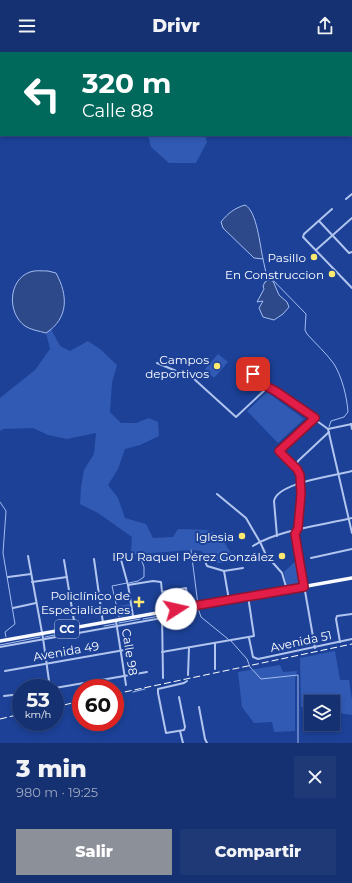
<!DOCTYPE html>
<html lang="es">
<head>
<meta charset="utf-8">
<style>
  body { margin:0; font-family:Montserrat,sans-serif; background:#1e3976; color:#f1f3f6; height:100vh; display:flex; flex-direction:column; font-size:15px; white-space:nowrap }
  * { box-sizing:border-box; margin:0 }
  p { font-size:13px; color:#9da9c3 }
  .icon { flex:none; width:22px; height:22px; fill:none; stroke:currentColor; stroke-width:2; stroke-linecap:round; stroke-linejoin:round }
  .map { position:relative; height:691px; overflow:hidden }
  .drawer { display:flex; flex-direction:column; background:#153171; flex:1 }
  .drawer>* { flex:none }
  .guide { position:absolute; left:0px; top:0px; width:352px; height:84px; box-shadow:0 2px 6px #0003,0 0 0 1px #344c84; background:#00695c; color:#fff; overflow:hidden }
  .tools { position:absolute; left:304px; top:643px; display:grid; gap:8px }
  .tools a { display:grid; place-items:center; width:36px; height:36px; border-radius:0px; background:#153171; box-shadow:0 2px 6px #0003,0 0 0 1px #344c84; font-size:20px }
  .speed { position:absolute; left:12px; top:627px; display:flex; gap:8px; font-size:20px; font-weight:700; text-align:center }
  .speed>* { display:grid; place-content:center; width:52px; height:52px; border-radius:50%; background:#153171; box-shadow:0 2px 6px #0003,0 0 0 1px #344c84; line-height:1 }
  .speed small { font-size:10px; font-weight:400 }
  .speed .limit { border:6px solid #d22; background:#fff; color:#111 }
  .pin { position:absolute; display:grid; place-items:center; width:34px; height:34px; color:#fff; margin:-17px; border-radius:8px; box-shadow:0 2px 6px #0006 }
  .me { position:absolute; width:44px; margin:-22px; rotate:80deg; stroke-linejoin:round; filter:drop-shadow(0 0 3px #0008) }
  .turn { display:flex; align-items:center; gap:14px; height:84px; padding:0 16px; font-size:18px }
  .turn .icon { width:52px; height:52px; stroke-width:2.5 }
  .turn b { display:block; font-size:28px; line-height:34px }
  .round { display:grid; place-items:center; flex:none; width:42px; height:42px; border-radius:0px; background:#1e3976 }
  .headline { display:flex; align-items:center; justify-content:space-between; height:68px; padding:0 16px }
  h1 { font-size:24px; font-weight:800; line-height:30px }
  .action { display:flex; gap:8px; margin-top:auto; padding:8px 16px }
  .action a { flex:1; height:46px; border-radius:0px; background:#8c9099; color:#fff; font-size:16px; font-weight:800; line-height:46px; text-align:center }
  .action a+a { background:#1e3976; color:#f1f3f6 }
  header { display:flex; justify-content:space-between; align-items:center; height:52px; padding:0 16px; background:#153171; font-size:18px; font-weight:800 }
  .map>svg:first-child { display:block }
  .green { fill:#315ab4 }
  .water { fill:#2e498a; stroke:#a4bdf1 }
  .lines { fill:none; stroke-linecap:round; stroke-linejoin:round }
  .stream { stroke:#a4bdf1; stroke-width:1 }
  .minor { stroke:#b1c5ef; stroke-width:2 }
  .primary { stroke:#f9fbff; stroke-width:3.5 }
  .rail { stroke:#fff; stroke-width:1; stroke-dasharray:7 3; stroke-linecap:butt }
  .route-casing { stroke:#92132f; stroke-width:10 }
  .route { stroke:#e11d48; stroke-width:7 }
  .poi-dot { fill:#ffe96f; stroke:#1c4197; stroke-width:1.5 }
  .labels { text-anchor:middle; dominant-baseline:central; stroke-width:4; stroke-linejoin:round; paint-order:stroke }
  .shield { fill:#1c4197; stroke:#bbc6e0; stroke-width:1 }
  .shield-label { font-size:11px; font-weight:bold; fill:#fff }
  .poi-label { font-size:12px; fill:#fff; stroke:#1c4197; text-anchor:end }
  .street-label { font-size:12px; fill:#fff; stroke:#1c4197 }
</style>
</head>
<body>
<header><svg class="icon" aria-label="menu" viewBox="0 0 24 24"><path d="M4 6h16M4 12h16M4 18h16"/></svg>Drivr<svg class="icon" aria-label="share" viewBox="0 0 24 24"><path d="M12 15V3M7 8l5-5 5 5M5 13v7h14v-7"/></svg></header>
<div class="map">
<svg width="352" height="691" viewBox="0 0 352 691">
  <rect width="100%" height="100%" fill="#1c4197"/>
  <!-- green -->
  <g class="green">
    <path d="M148,83H205L207,90L196,111H169L151,95Z"/>
    <path d="M51,277L60,294L70,299L88,289L100,297L117,313L112,331L110,360L121,371H136L149,366L158,370L159,384L140,393L125,397L118,417L108,433L118,446L125,466L146,472L153,486L173,485L178,477L208,478L221,485L234,506L227,511H214L201,499L191,498L152,501L141,507L131,499L132,485L98,461L80,452L81,435L84,418L94,402L96,381L67,387L48,383L33,376L3,377L0,379V346L35,318L50,297L46,281Z"/>
    <path d="M218,302L228,310L214,326L205,317Z"/>
    <path d="M267,340L304,367L278,391L247,359Z"/>
    <path d="M298,507L302,533L287,536L284,520Z"/>
    <path d="M130,552L132,563L120,565L118,554Z"/>
    <path d="M335,599L340,628H349L352,648V663L333,660V650H311V656L301,655L300,606Z"/>
    <path d="M280,613L283,620L297,619L295,628V679L274,680L272,670L254,671L242,655L238,620Z"/>
  </g>
  <!-- water -->
  <g class="water">
    <path d="M245,153C257,159 260,194 263,207L254,206L223,176L221,170C228,161 235,156 245,153Z"/>
    <path d="M48,219L56,221C68,243 69,266 46,281C39,279 31,278 25,274C7,261 8,228 30,220C35,218 42,219 48,219Z"/>
    <path d="M268,228L273,229L279,243L287,250L289,255L283,262L274,268L263,265L259,256L263,249L257,250L264,237L263,234L265,230Z"/>
  </g>
  <g class="lines">
    <!-- stream -->
    <g class="stream">
      <path d="M263,207L266,221L306,262L305,278L307,282C316,292 326,301 334,312C342,325 347,345 348,360L344,365L331,369L329,375"/>
      <path d="M0,450L6,459L3,501L15,572L5,580L6,585"/>
      <path d="M191,498L198,553"/>
      <path d="M129,531L138,529L144,525V515L141,507"/>
      <path d="M198,556L201,565L228,587"/>
      <path d="M119,565L112,534L127,531"/>
      <path d="M143,567L160,564"/>
      <path d="M119,571L140,567"/>
      <path d="M104,574L115,572"/>
      <path d="M45,585L78,578"/>
      <path d="M231,589L247,607L250,615L261,627L298,623V691"/>
      <path d="M0,593L40,585"/>
      <path d="M133,640L145,637"/>
    </g>
    <!-- minor -->
    <g class="minor">
      <path d="M346,147L352,142"/>
      <path d="M332,157L304,182L303,185L352,236"/>
      <path d="M319,169L349,201L352,200"/>
      <path d="M316,198L352,166"/>
      <path d="M157,311L193,326L236,365L268,335"/>
      <path d="M253,318L254,327L277,340L328,377L352,481"/>
      <path d="M351,372L352,377"/>
      <path d="M328,377L352,372"/>
      <path d="M296,417L279,399L315,366"/>
      <path d="M217,442L246,466L260,490L266,503L282,521L287,538"/>
      <path d="M277,484L274,449C278,430 335,424 352,419"/>
      <path d="M253,494C278,478 323,473 352,466"/>
      <path d="M28,504L43,586L50,636"/>
      <path d="M120,504L128,533L133,564"/>
      <path d="M311,506L352,497"/>
      <path d="M94,507L103,571"/>
      <path d="M64,508L75,575"/>
      <path d="M205,509L207,514L224,519L243,516"/>
      <path d="M224,519L229,548"/>
      <path d="M8,525L31,522"/>
      <path d="M32,530L67,525"/>
      <path d="M128,533L153,529L161,530L162,540L186,536L189,555"/>
      <path d="M13,556L36,551"/>
      <path d="M162,561L163,626"/>
      <path d="M116,569L126,633"/>
      <path d="M249,586L253,605L258,607L352,587"/>
      <path d="M340,590L336,567L337,564L352,562"/>
      <path d="M0,595L162,566"/>
      <path d="M315,596L295,482L298,476L301,442L300,423L296,414L298,409L329,380"/>
      <path d="M162,600L254,584L248,544"/>
      <path d="M215,617V591"/>
      <path d="M5,619L130,597"/>
      <path d="M188,623L189,596"/>
      <path d="M55,636L147,620"/>
      <path d="M4,644L21,642"/>
      <path d="M179,645L185,675L184,678L166,681L158,641V637L184,631L187,629"/>
      <path d="M199,655L205,687L207,691"/>
      <path d="M180,679L183,691"/>
    </g>
    <!-- primary -->
    <path class="primary" d="M0,589L352,526"/>
    <!-- rail -->
    <g class="rail">
      <path d="M115,642L352,592"/>
      <path d="M55,655L81,649"/>
      <path d="M0,667L21,662"/>
    </g>
  </g>
  <g class="lines">
    <!-- route casing -->
    <g class="route-casing">
      <path id="route" d="M176,557L304,535L295,482L298,476L301,442L300,423L297,417L279,399L315,366L277,340L257,329L254,327L253,322"/>
    </g>
    <!-- route -->
    <use href="#route" class="route"/>
  </g>
  <!-- markers -->
  <g class="poi-dot">
    <circle cx="314" cy="205" r="4"/>
    <circle cx="332" cy="222" r="4"/>
    <circle cx="217" cy="314" r="4"/>
    <circle cx="242" cy="484" r="4"/>
    <circle cx="282" cy="504" r="4"/>
    <path d="M137 544h4v4h4v4h-4v4h-4v-4h-4v-4h4z"/>
  </g>
  <g class="labels">
    <!-- shield labels -->
    <rect class="shield" x="55" y="568" width="24" height="18" rx="3"/>
    <g class="shield-label">
      <text x="67" y="577">CC</text>
    </g>
    <!-- poi labels -->
    <g class="poi-label">
      <text x="306" y="205">Pasillo</text>
      <text x="324" y="222">En Construccion</text>
      <text x="209" y="307">Campos<tspan x="209" dy="14">deportivos</tspan></text>
      <text x="234" y="484">Iglesia</text>
      <text x="274" y="504">IPU Raquel Pérez González</text>
      <text x="130" y="543">Policlínico de<tspan x="130" dy="14">Especialidades</tspan></text>
    </g>
    <!-- street labels -->
    <g class="street-label">
      <text transform="translate(301 589) rotate(-12)">Avenida 51</text>
      <text transform="translate(66 599) rotate(-10)">Avenida 49</text>
      <text transform="translate(130 600) rotate(81)">Calle 98</text>
    </g>
  </g>
</svg>
<div class="tools">
<a><svg class="icon" aria-label="layers" viewBox="0 0 24 24"><path d="M12 4l9 5-9 5-9-5zM3 14l9 5 9-5"/></svg></a>
</div>
<div class="speed"><div>53<small>km/h</small></div><div class="limit">60</div></div>
<div class="pin" style="left:253px;top:322px;background:#d93025"><svg class="icon" aria-label="arrive" viewBox="0 0 24 24"><path d="M6 21V4h12l-3 4 3 4H6"/></svg></div>
<svg class="me" style="left:176px;top:557px" viewBox="-20 -20 40 40"><circle r="19" fill="#fff"/><path d="M0-13L10 11 0 6-10 11z" fill="#e11d48"/></svg>
<div class="guide">
<div class="turn"><svg class="icon" aria-label="left" viewBox="0 0 24 24"><path d="M17 20v-9H6M10 6l-5 5 5 5"/></svg><div><b>320 m</b>Calle 88</div></div>
</div>
</div>
<section class="drawer">
<div class="headline"><div><h1>3 min</h1><p>980 m · 19:25</p></div><a class="round"><svg class="icon" aria-label="close" viewBox="0 0 24 24"><path d="M6 6l12 12M18 6L6 18"/></svg></a></div>
<div class="action"><a>Salir</a><a>Compartir</a></div>
</section>
</body>
</html>
